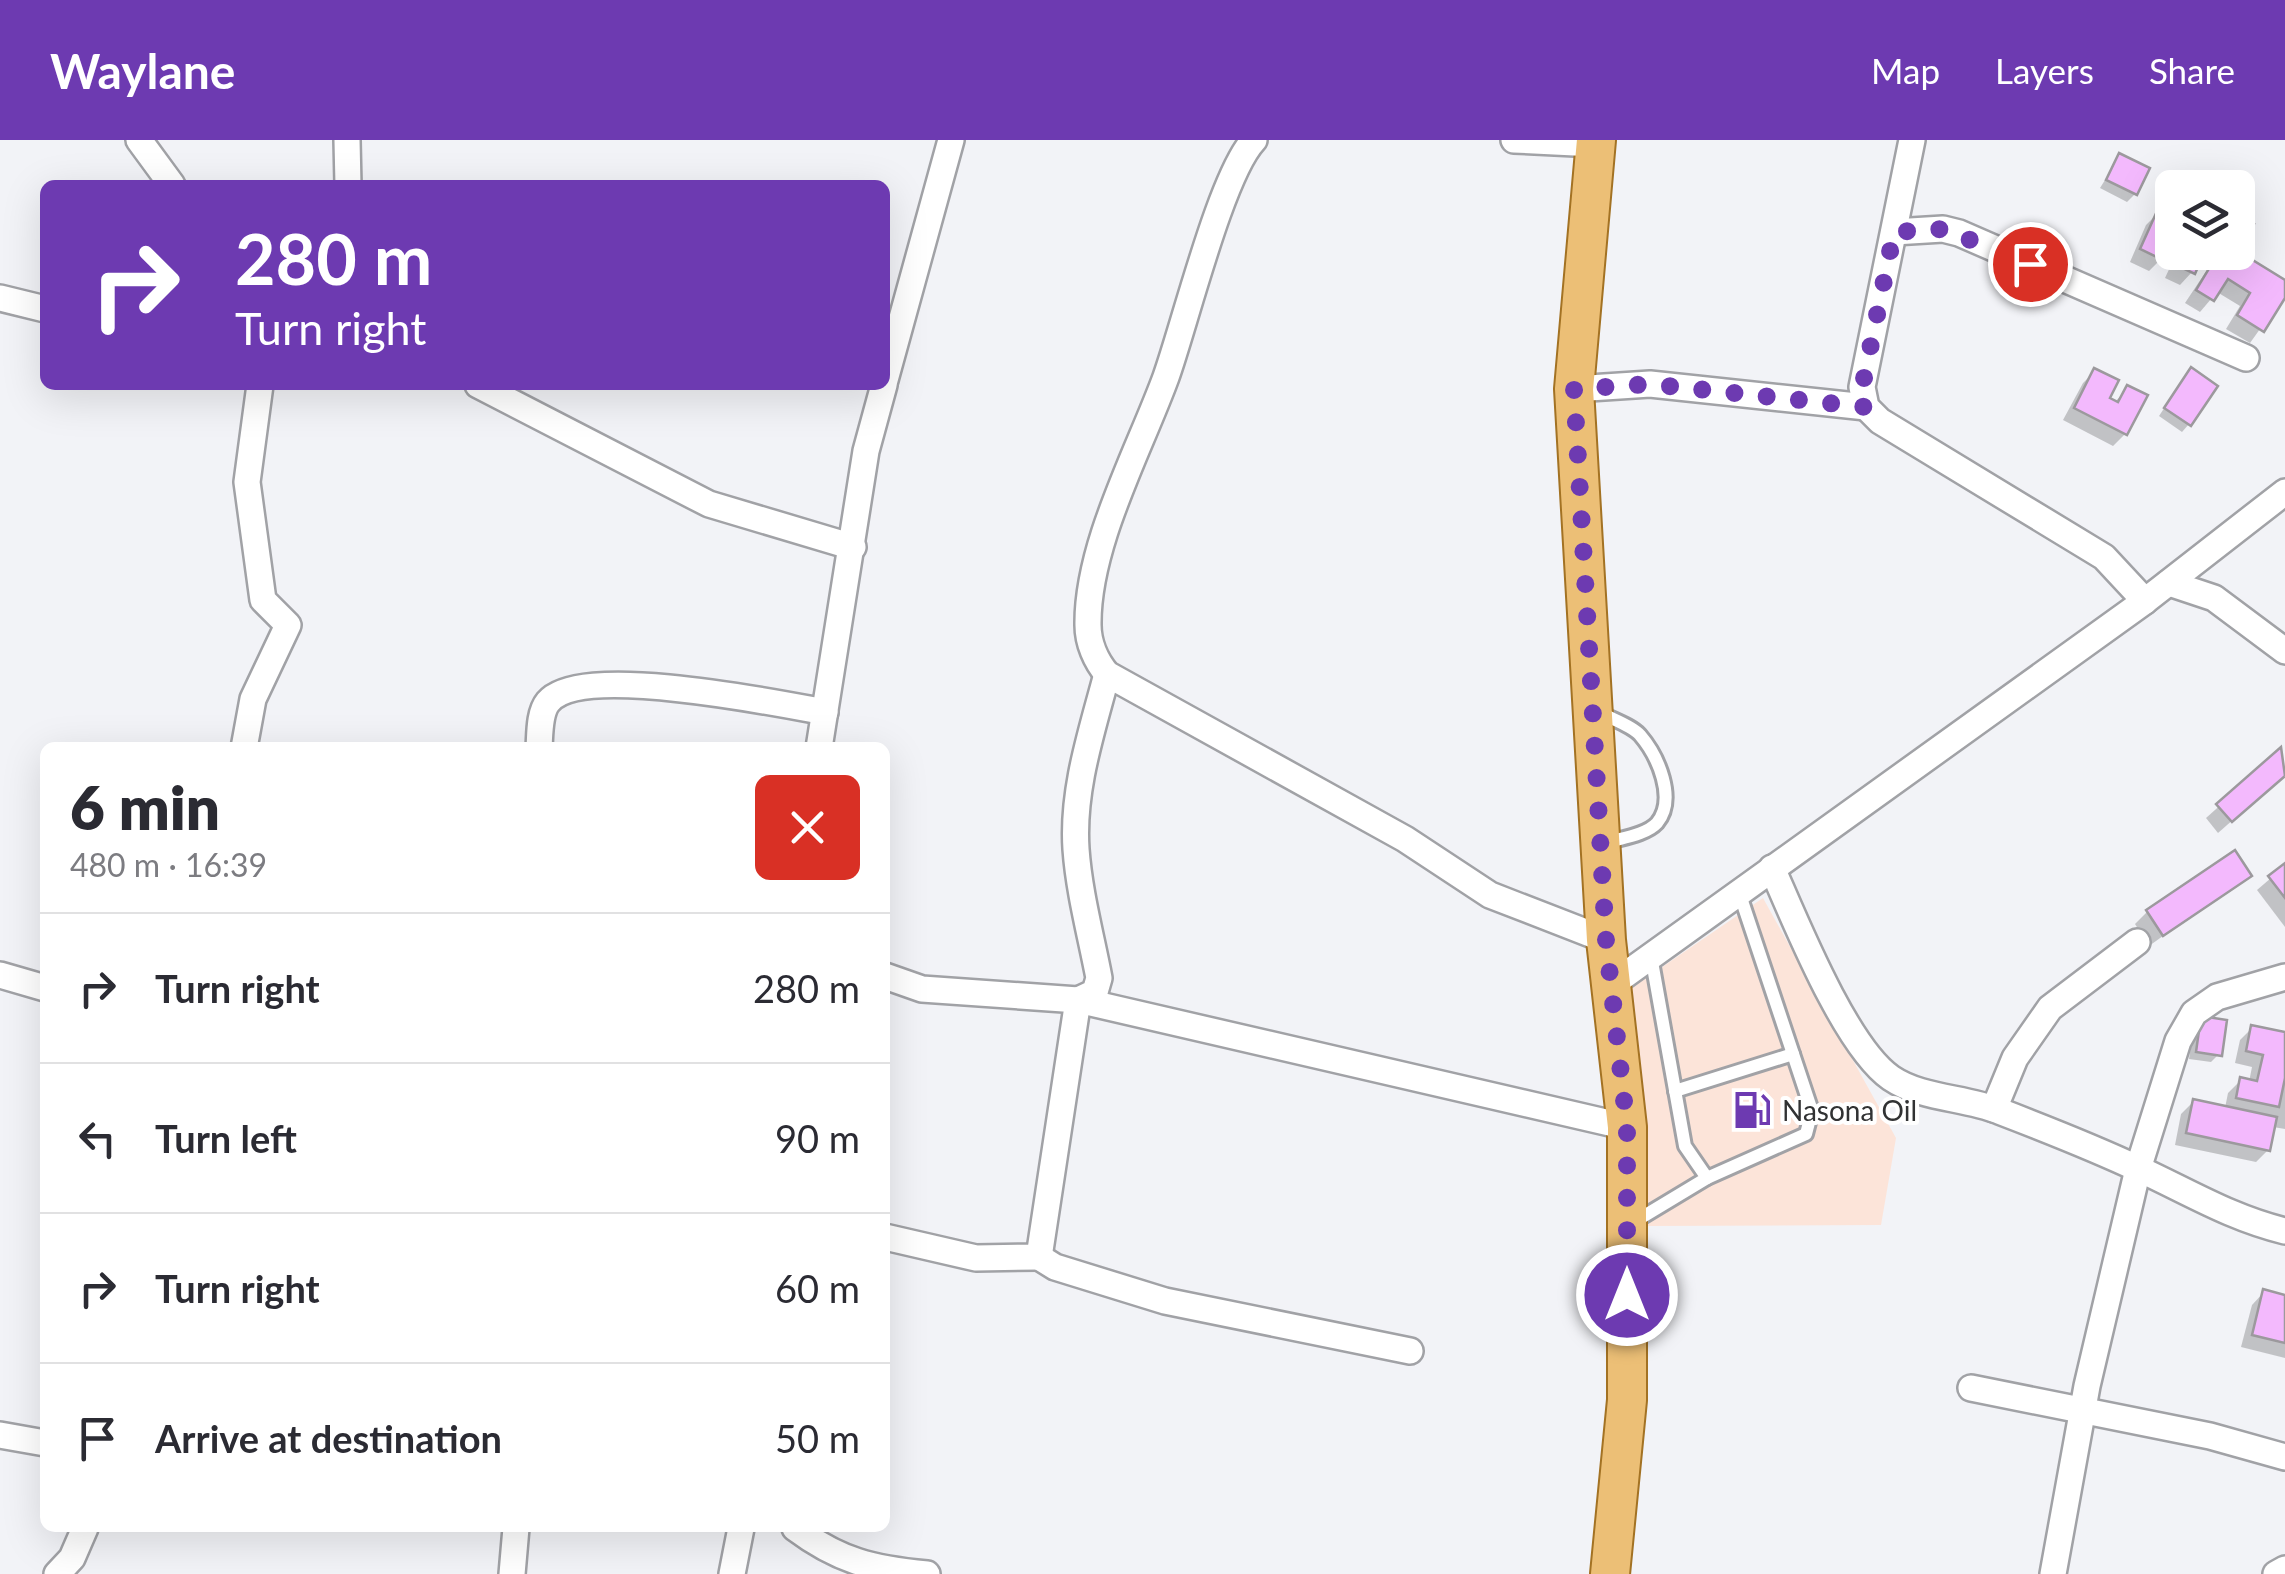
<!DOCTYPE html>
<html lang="en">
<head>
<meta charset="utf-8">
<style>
  body { margin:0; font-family:Lato,sans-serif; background:#f2f2f3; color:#2b2b33; height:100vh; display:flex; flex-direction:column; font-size:38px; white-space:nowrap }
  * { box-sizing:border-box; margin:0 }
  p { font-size:32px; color:#7c7c81 }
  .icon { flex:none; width:55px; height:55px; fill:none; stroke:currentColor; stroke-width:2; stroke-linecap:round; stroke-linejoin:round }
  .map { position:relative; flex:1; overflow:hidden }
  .panel { position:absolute; left:40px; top:602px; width:850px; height:790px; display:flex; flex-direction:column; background:#fff; border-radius:15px; box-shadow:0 10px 40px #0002 }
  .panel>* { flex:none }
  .banner { position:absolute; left:40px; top:40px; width:850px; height:210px; border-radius:15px; box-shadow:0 10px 40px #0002; background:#6d3ab1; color:#fff; overflow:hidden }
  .buttons { position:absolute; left:2155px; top:30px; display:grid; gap:20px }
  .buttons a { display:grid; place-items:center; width:100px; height:100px; border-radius:15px; background:#fff; box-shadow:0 10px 40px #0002; font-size:50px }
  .pin { position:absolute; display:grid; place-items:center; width:85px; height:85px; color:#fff; margin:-42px; border:5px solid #fff; border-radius:50%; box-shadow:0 2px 10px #0007 }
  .me { position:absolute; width:110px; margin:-55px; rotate:0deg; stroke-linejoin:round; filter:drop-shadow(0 0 8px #0008) }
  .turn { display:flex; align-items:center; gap:35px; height:210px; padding:0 30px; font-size:45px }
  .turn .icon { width:130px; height:130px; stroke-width:2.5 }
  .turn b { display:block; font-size:70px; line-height:85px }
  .round { display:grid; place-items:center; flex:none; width:105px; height:105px; border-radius:15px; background:#f2f2f3 }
  .head { display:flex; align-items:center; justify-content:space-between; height:170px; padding:0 30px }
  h1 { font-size:60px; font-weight:800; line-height:75px }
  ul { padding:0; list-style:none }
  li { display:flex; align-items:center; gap:30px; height:150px; padding:0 30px; border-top:2px solid #e1e1e2 }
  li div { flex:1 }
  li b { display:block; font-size:38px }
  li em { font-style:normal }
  header { display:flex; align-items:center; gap:60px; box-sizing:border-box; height:140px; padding:0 50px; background:#6d3ab1; color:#fff }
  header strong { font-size:48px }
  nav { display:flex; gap:55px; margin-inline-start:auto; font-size:35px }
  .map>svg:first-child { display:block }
  .commercial { fill:#fce4d9 }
  .shadow { fill:#0003 }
  .building { fill:#f3b9fd; stroke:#9c999d; stroke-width:2.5 }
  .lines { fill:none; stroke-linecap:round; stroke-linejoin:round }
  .lane-casing { stroke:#a1a2a6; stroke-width:18 }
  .street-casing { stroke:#a1a2a6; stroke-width:30 }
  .primary-casing { stroke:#a37223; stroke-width:42 }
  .lane { stroke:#fff; stroke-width:12 }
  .street { stroke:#fff; stroke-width:25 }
  .primary { stroke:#ecbf76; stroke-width:38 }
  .route { stroke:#6d3ab1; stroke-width:18; stroke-dasharray:0 32.4 }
  .labels { text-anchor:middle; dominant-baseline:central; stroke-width:8; stroke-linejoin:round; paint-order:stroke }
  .poi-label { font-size:28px; fill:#313233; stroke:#fff; text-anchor:start }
</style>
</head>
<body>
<header>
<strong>Waylane</strong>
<nav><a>Map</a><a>Layers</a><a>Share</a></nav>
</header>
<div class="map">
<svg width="2285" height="1434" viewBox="0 0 2285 1434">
  <rect width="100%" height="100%" fill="#f2f3f7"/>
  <!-- commercial -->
  <path class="commercial" d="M1763,758L1896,998L1881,1085L1648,1086L1630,849Z"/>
  <!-- shadow -->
  <g class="shadow">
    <path d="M2120,16L2135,54L2127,62L2100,48Z"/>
    <path d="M2159,72L2172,79V112H2201L2192,132L2180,145L2165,138L2171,125L2160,120L2149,131L2130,122L2146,85Z"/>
    <path d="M2219,112H2235L2285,143V154L2250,203L2226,189L2240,166L2217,152L2200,172L2185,163Z"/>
    <path d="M2095,231L2107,259L2114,263L2128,248L2125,294L2113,306L2063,280L2083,243Z"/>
    <path d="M2184,238L2189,284L2182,292L2159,276Z"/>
    <path d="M2281,611L2285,634L2218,693L2206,678Z"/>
    <path d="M2285,726V787L2257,750Z"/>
    <path d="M2248,735L2149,806L2135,784L2147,772Z"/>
    <path d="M2202,878L2219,914L2211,922L2189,919L2194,886Z"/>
    <path d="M2252,888L2285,895V989L2273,987L2268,1010L2256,1022L2175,1005L2181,974L2193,962L2225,968L2228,953L2241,940L2249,942L2252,927L2235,923L2240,900Z"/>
    <path d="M2264,1152L2285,1157V1218L2241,1207L2252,1165Z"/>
  </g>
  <!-- building -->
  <g class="building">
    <path d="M2119,13L2150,28L2137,55L2106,40Z"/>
    <path d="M2158,69L2172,76V108L2163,120L2140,109Z"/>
    <path d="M2238,74L2254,84L2243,103L2238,99Z"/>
    <path d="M2238,111L2285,140V158L2264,192L2237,175L2250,153L2228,139L2214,161L2196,150L2219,112Z"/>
    <path d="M2182,112H2204L2195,134L2176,125Z"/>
    <path d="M2191,227L2218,246L2191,286L2164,268Z"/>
    <path d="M2094,228L2119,240L2110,258L2118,262L2127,245L2148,255L2127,295L2074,268Z"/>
    <path d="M2281,607L2285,636L2232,682L2216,664Z"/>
    <path d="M2235,710L2252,736L2163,796L2146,770Z"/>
    <path d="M2285,723V758L2268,736Z"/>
    <path d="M2201,876L2227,880L2222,916L2196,912Z"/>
    <path d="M2251,885L2285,892V938L2279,967L2236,958L2240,937L2257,941L2263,915L2246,911Z"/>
    <path d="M2193,959L2277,977L2270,1011L2186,993Z"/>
    <path d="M2263,1149L2285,1155V1203L2252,1195Z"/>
  </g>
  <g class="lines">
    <!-- lane casing -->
    <g class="lane-casing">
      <g id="lane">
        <path d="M1599,572C1611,579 1631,585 1640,595C1658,616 1677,659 1657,683C1646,695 1621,698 1605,703"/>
        <path d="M1675,951L1793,914"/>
        <path d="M1707,1038L1806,994L1812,971L1739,752"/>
        <path d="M1634,1082L1707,1038L1685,1006L1651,816"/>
      </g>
    </g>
    <!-- street casing -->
    <g class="street-casing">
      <g id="street">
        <path d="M139,0L172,45"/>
        <path d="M347,0L348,45"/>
        <path d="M1254,0C1221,35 1185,184 1166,237C1139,311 1087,405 1088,485C1088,503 1096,521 1107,534L1405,699L1490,755L1606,800"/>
        <path d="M1514,0L1595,4"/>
        <path d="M1912,0L1862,247L1866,267L1880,281L2104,417L2145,461"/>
        <path d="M1894,92L1943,89L1959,93L2246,218"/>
        <path d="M0,158L45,169"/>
        <path d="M885,240L951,0"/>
        <path d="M478,245L709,364L853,407"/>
        <path d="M1574,249L1650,244L1866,267"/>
        <path d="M2169,443L2214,458L2285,511"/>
        <path d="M244,608L253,559L288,485L263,460L247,342L260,245"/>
        <path d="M539,608C540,594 539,573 548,562C581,523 776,563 825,572"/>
        <path d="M819,608L866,311L884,245"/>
        <path d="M1772,728C1795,780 1845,906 1891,938C1922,959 1965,957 1999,971C2046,989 2094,1008 2139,1029C2189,1052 2231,1078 2285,1091"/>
        <path d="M0,835L45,848"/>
        <path d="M885,836L922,849L1078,860L1627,987"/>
        <path d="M1611,845L2145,461L2285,352"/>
        <path d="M1994,969L2015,918L2050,868L2137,802"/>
        <path d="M885,1097L976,1118L1039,1117L1078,860L1095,852L1099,838C1091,796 1079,752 1076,709C1072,649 1092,591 1107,534"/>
        <path d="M1039,1117L1055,1127L1165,1161L1410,1211"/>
        <path d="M1971,1248L2210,1296L2285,1317"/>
        <path d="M0,1295L45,1303"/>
        <path d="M795,1388C839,1421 873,1429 927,1434"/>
        <path d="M57,1434L72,1418L85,1388"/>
        <path d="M512,1434L516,1388"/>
        <path d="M732,1434L741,1388"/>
        <path d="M2053,1434L2087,1246L2138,1029L2178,901L2194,873L2217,857L2285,837"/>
        <path d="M2276,1434L2285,1429"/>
      </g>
    </g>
    <!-- primary casing -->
    <g class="primary-casing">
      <path id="primary" d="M1596,0L1574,249L1606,800L1627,987V1260L1610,1434"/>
    </g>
    <!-- lane -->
    <use href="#lane" class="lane"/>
    <!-- street -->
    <use href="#street" class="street"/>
    <!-- primary -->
    <use href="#primary" class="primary"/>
  </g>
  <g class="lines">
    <!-- route -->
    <path class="route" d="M1627,1155V987L1606,800L1574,249L1650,244L1866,267L1862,248L1894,92L1943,89L2030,124"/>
  </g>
  <!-- icons -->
  <defs>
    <g id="fuel-bare" transform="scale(3)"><path d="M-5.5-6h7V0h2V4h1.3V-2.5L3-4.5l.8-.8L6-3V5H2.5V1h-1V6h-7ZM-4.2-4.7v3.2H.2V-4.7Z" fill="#6d3ab1" stroke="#fff" stroke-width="2.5" paint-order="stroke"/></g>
  </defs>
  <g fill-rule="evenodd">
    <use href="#fuel-bare" x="1752" y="970"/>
  </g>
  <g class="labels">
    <!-- poi labels -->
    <g class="poi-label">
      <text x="1782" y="970">Nasona Oil</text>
    </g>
  </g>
</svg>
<div class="buttons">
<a><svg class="icon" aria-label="layers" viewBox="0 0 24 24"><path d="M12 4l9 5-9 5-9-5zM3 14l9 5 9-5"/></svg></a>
</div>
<div class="pin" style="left:2030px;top:124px;background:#d93025"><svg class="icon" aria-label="arrive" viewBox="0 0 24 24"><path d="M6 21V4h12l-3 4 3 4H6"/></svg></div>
<svg class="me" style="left:1627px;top:1155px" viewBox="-20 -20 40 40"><circle r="17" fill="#6d3ab1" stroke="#fff" stroke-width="3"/><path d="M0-11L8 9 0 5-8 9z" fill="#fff"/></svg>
<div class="banner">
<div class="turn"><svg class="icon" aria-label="right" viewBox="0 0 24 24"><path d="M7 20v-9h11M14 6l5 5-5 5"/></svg><div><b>280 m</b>Turn right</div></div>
</div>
<section class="panel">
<div class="head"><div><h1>6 min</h1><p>480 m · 16:39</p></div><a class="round" style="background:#d93025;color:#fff"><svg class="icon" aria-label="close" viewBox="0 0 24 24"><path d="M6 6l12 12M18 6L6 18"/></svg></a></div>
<ul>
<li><svg class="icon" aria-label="right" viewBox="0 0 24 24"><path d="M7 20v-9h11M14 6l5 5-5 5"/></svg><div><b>Turn right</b></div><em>280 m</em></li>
<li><svg class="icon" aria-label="left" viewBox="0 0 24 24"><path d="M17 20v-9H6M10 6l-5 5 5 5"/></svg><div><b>Turn left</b></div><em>90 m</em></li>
<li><svg class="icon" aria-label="right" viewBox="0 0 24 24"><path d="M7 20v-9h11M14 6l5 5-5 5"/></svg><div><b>Turn right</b></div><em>60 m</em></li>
<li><svg class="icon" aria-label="arrive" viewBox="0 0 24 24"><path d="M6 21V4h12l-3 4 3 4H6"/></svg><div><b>Arrive at destination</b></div><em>50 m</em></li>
</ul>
</section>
</div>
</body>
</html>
